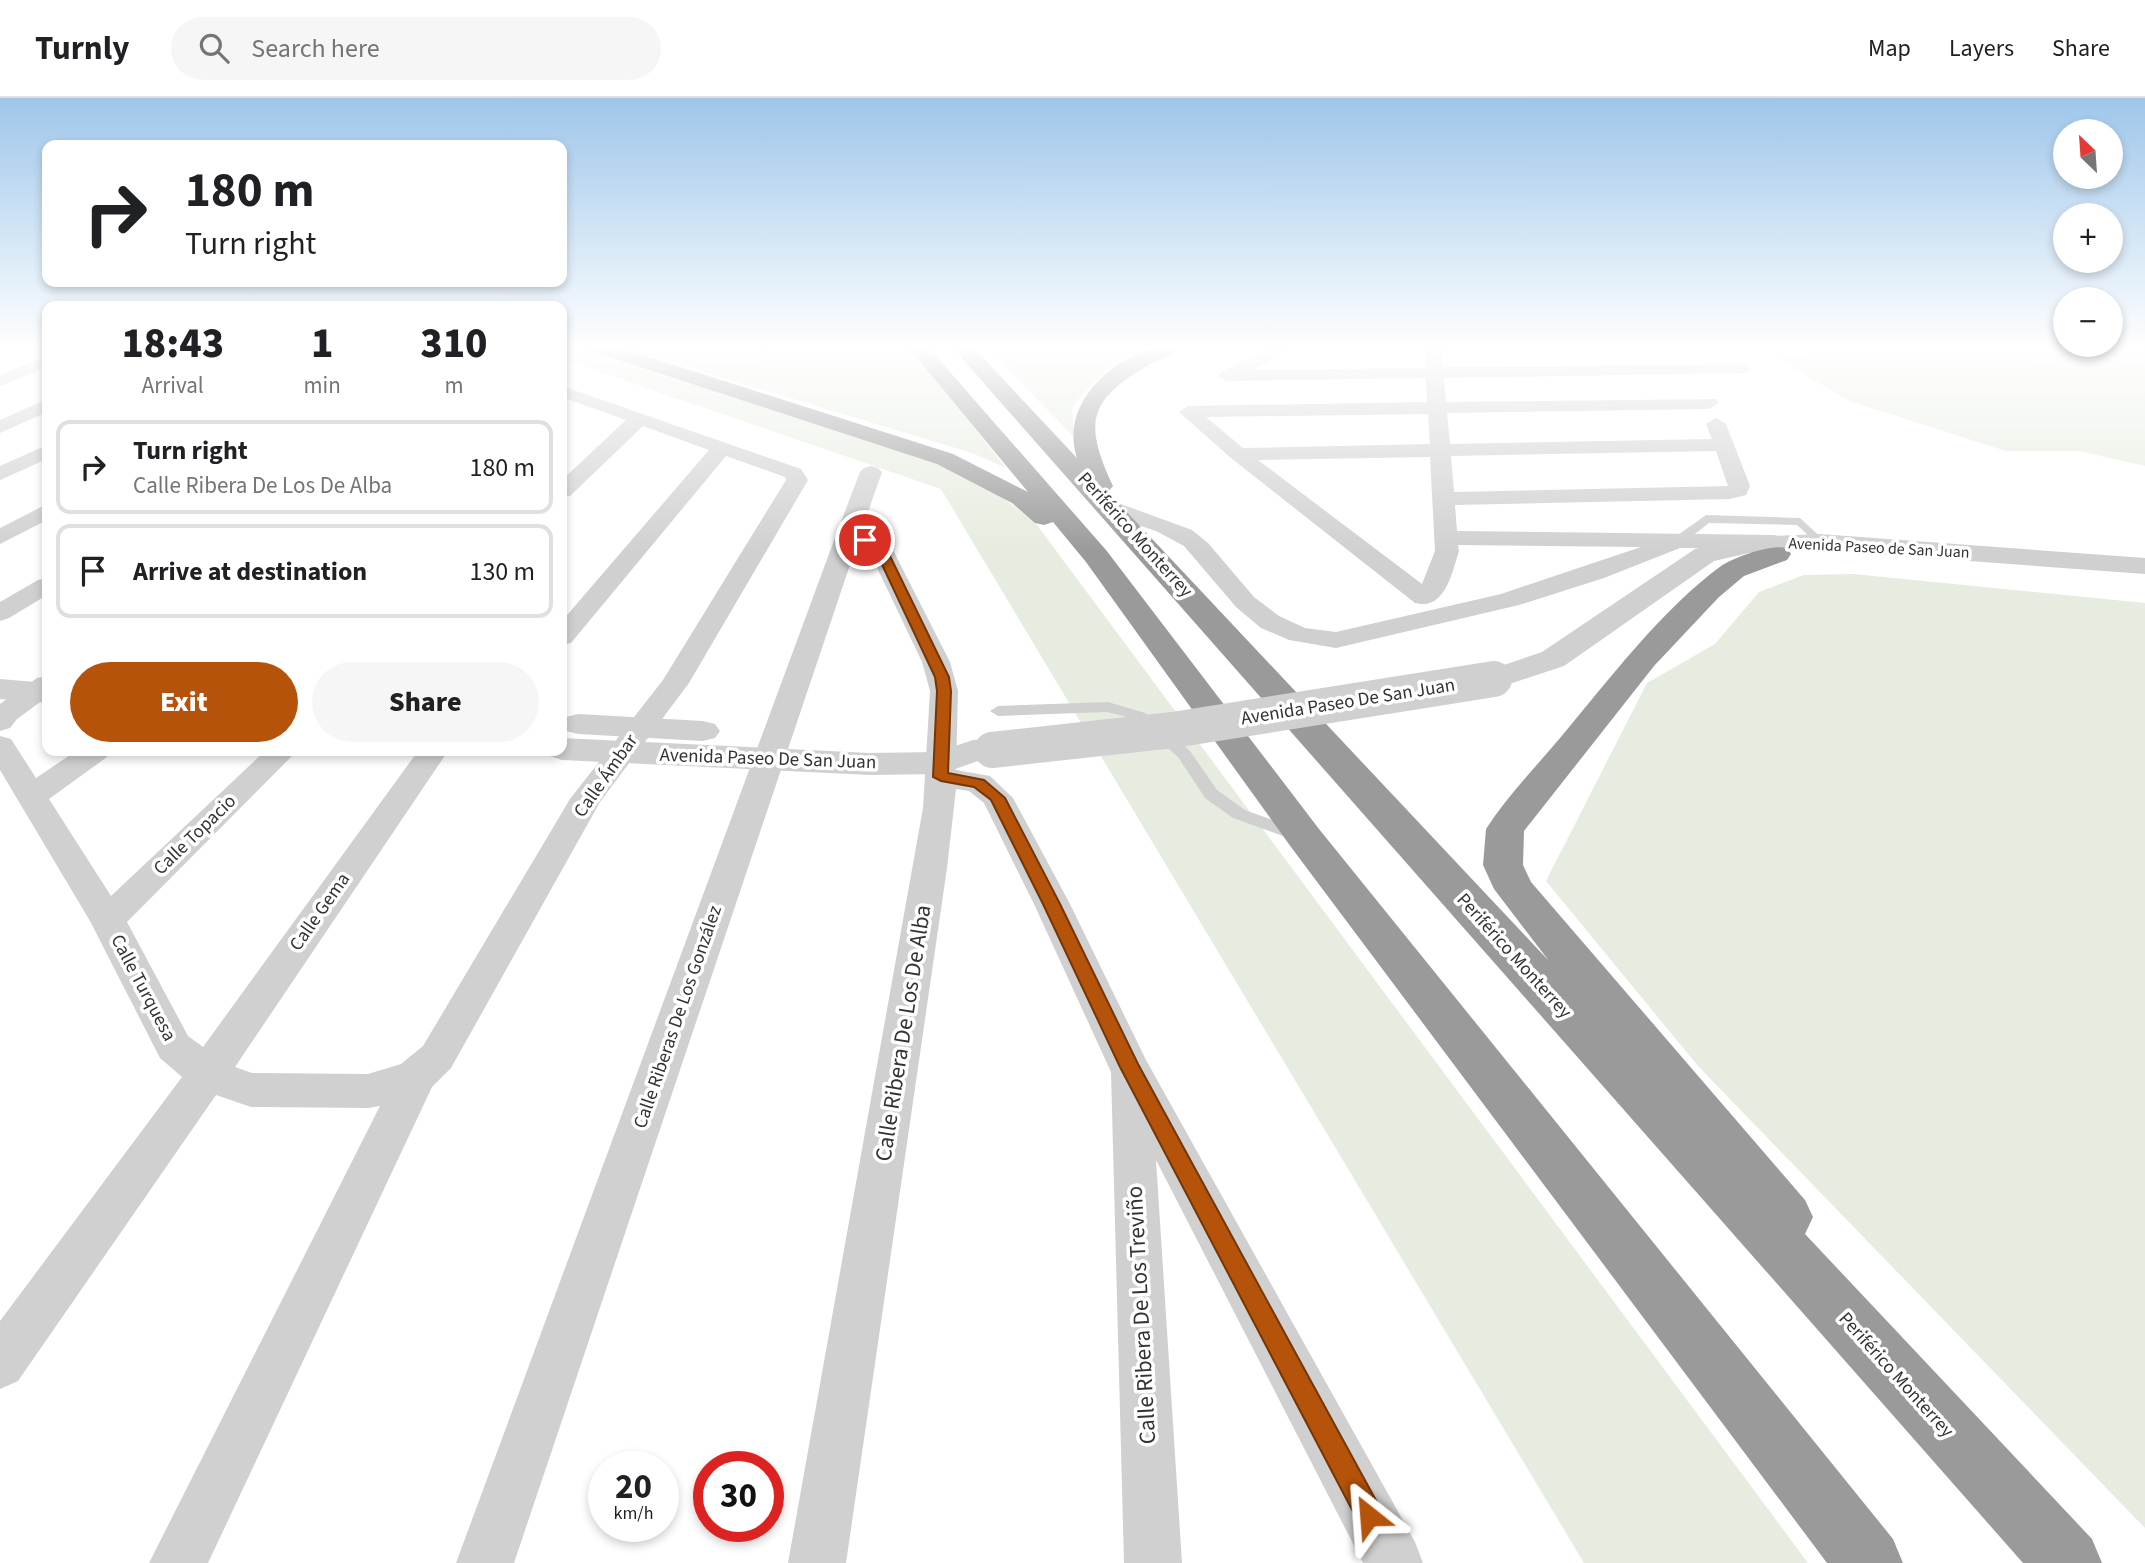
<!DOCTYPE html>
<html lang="en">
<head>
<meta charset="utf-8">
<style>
  body { margin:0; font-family:"Source Sans 3",sans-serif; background:#f6f6f6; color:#202124; height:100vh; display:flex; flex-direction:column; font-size:26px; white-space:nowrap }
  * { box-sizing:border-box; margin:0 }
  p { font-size:23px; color:#757577 }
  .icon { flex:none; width:38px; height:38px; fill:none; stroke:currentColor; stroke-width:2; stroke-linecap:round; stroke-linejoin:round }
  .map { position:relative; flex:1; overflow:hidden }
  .panel { position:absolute; left:42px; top:203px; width:525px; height:455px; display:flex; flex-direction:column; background:#fff; border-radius:14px; box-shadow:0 4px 10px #0003 }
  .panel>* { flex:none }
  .guide { position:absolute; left:42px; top:42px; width:525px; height:147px; border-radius:14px; box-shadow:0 4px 10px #0003; background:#fff; color:#202124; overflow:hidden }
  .needle { width:46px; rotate:335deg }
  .buttons { position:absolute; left:2053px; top:21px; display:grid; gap:14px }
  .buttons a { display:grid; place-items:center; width:70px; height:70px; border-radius:50%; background:#fff; box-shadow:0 4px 10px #0003; font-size:35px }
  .speed { position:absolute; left:588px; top:1353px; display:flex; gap:14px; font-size:35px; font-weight:700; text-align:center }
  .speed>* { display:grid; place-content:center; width:91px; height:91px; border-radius:50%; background:#fff; box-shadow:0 4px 10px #0003; line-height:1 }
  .speed small { font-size:18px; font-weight:400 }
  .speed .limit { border:10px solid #d22; background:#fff; color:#111 }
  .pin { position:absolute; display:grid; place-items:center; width:60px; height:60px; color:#fff; margin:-30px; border:4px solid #fff; border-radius:50%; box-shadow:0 2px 7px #0007 }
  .me { position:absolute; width:77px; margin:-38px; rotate:332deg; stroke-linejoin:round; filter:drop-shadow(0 0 5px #0008) }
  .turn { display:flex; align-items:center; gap:24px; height:147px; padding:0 28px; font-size:32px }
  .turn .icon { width:91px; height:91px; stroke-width:2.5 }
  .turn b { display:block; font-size:49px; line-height:60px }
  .eta { display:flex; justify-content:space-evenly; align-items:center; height:119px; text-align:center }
  .eta b { font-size:42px; font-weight:800; line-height:49px }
  .primary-button { display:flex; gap:14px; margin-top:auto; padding:14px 28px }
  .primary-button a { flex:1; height:80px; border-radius:42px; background:#b45309; color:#fff; font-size:28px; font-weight:800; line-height:80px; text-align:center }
  .primary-button a+a { background:#f6f6f6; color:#202124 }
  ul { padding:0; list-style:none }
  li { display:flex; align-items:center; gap:21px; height:94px; margin:0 14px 10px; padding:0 14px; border:4px solid #e0e0e0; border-radius:14px }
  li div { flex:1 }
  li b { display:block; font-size:26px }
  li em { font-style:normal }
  header { display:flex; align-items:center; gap:42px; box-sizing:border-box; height:98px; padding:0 35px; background:#fff; border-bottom:2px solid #e0e0e0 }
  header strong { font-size:33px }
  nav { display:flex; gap:38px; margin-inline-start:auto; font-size:24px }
  .search { width:490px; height:63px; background:#f6f6f6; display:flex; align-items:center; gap:18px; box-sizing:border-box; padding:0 24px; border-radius:38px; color:#757577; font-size:26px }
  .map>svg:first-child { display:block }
  .green { fill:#e6ecdf }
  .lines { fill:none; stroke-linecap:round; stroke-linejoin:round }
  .service { fill:#d0d0d0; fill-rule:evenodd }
  .minor { fill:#d0d0d0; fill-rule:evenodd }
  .tertiary { fill:#d0d0d0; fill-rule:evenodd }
  .motorway { fill:#9a9a9a; fill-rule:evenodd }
  .tertiary-bridge { stroke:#d0d0d0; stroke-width:36 }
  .route { fill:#b45309; stroke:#753606; stroke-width:2 }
  .labels { text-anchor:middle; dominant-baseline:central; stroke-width:7; stroke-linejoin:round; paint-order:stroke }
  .far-street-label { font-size:16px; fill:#333; stroke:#fff }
  .street-label { font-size:19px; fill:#333; stroke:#fff }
  .near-street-label { font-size:23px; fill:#333; stroke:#fff }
</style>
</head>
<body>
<header>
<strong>Turnly</strong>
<div class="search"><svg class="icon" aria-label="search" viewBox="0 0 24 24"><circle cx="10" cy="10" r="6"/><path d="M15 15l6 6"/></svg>Search here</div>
<nav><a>Map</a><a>Layers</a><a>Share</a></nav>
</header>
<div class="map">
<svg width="2145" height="1465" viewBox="0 0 2145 1465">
  <rect width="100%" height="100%" fill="#fff"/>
  <!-- green -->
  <g class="green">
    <path d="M562,249H575L947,368L992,392L1034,423L1808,1465H1584L941,391L562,261Z"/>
    <path d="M621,249H910L1006,370L972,355Z"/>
    <path d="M986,249H1145C1113,262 1094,283 1072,309L1074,339Z"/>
    <path d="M1926,249H2145V368L2079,353H2006L1849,303L1775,259L1924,252Z"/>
    <path d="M1853,476L2145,505V1430L1698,968L1546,783L1647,585L1715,546L1759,494L1804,477Z"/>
  </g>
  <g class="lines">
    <!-- service -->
    <g class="service">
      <path d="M1706,417L1800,420L1826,444L1820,448L1797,427L1709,425L1683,445H1675V439Z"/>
      <path d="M1108,604L1145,615L1190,653L1217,692L1245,712L1306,734L1309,738L1306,742H1294L1233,720L1205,700L1178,659L1135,621L1107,614L998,618L990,613L998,608Z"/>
    </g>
    <!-- minor -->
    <g class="minor">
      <path d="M1273,249H1295L1252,272L1426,270L1425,249H1441L1443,269L1747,266L1750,270L1747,274L1741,275L1444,280L1446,304L1716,301L1718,305L1709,311L1447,315L1450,346L1712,341L1706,326L1716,320L1726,326L1750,388L1746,397L1730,401L1455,407L1457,433L1774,437L1782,439L1786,444L1782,449L1774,451L1680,450L1604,480L1519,507L1336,550L1289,542L1261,530L1236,509L1184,448L1156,433L1105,416L1102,411L1105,406H1121L1192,432L1208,445L1254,499L1279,518L1305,530L1336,534L1501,496L1641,449L1458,447L1459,453C1452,475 1445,513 1415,505L1231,360L1179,314L1188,308L1427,304L1426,280L1227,283L1218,278L1221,274ZM1428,316L1430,346L1243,350L1206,319ZM1716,353L1728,388L1454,394L1451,358ZM1430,359L1435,453L1422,486L1258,362Z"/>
      <path d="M47,258V269L0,288V277Z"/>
      <path d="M562,288L801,371L808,382L689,585L600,704L451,970L432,989L208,1465H149L380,1008L368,1010L251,1009L216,997L18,1283L0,1291V1223L182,979L160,960L90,823L0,672V638L11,641L36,680L76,653H111L107,659L49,701L111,798L265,653H297L127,824L188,938L203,949L418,653H448L235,969L252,975L368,976L401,966L423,948L570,701L663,582L786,382L785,379L726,358L571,545L562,547V523L709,352L643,328L570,398L562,399V382L626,322L562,299Z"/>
      <path d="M47,301V314L0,335V322Z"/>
      <path d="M47,347V361L0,382V368Z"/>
      <path d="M871,368L878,370L882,374L861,434L884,443L894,454L950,564L958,593L956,672L990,678L1013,700L1070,806L1146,962L1415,1444L1423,1465H1363L1156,1062L1182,1465H1124L1111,974L1034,806L984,705L969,693L956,691L947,770L846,1465H788L923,710L930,593L922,564L871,457L856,449L514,1465H456L836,437L860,374L864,370Z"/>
      <path d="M47,406V422L0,446V430Z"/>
      <path d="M47,480V497L9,520L0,523V504L38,482Z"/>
      <path d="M47,578V599L17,621L10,630L0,633V606L37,580Z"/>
    </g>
    <!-- tertiary -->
    <g class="tertiary">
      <path d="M1820,436L2145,460V476L1820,452L1749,455L1714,463L1564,568L1494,591L1483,588L1478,581L1483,574L1542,554L1695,451L1749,439Z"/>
      <path d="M0,581L47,585V605L0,601Z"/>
      <path d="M578,616L703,623L715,626L720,633L715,640L703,643L578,636L566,633L562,627L566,619Z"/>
      <path d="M562,640L870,655L937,654L973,642L992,641L1004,645L1010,652L1004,659L978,663L941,676L870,677L562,662L550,658L546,653H562Z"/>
    </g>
    <!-- motorway -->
    <g class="motorway">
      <path d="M588,249H618L953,356L1028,394L908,249H928L1106,452L1319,731L1893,1441L1903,1465H1827L1291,749L1086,464L1053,424L1044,427L1035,425L1012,405L937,366L591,253Z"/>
      <path d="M952,249H973L1077,360C1060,309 1106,265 1152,250C1160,247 1171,249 1180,249C1173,258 1157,262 1147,268C1086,303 1085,328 1113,388L1108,394L1549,863L1494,791L1483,767L1486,731C1507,698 1535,670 1560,640C1608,583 1661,512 1721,468C1735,459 1771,446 1787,450L1791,456L1787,462L1744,478L1719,499L1654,568L1524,733L1523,767L1531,784L1805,1102L1813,1119L1805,1136L2092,1441L2102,1465H2023Z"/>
    </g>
    <!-- tertiary-bridge -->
    <path class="tertiary-bridge" d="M992,652L1173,632L1494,581"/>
  </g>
  <!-- sky -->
  <linearGradient id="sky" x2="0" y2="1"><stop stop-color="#9ec6ea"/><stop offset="0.55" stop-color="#fff"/><stop offset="1" stop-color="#fff" stop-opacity="0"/></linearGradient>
  <rect width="2145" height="454" fill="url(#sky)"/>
  <!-- route -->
  <path class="route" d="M861,440H869L888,454L949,579L951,593L948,675L984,682L1005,700L1060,806L1138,966L1379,1408L1383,1418L1379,1427L1369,1431L1360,1427L1120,969L1043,806L991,702L974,689L941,683L933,679L937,593L935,579L877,456L861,445Z"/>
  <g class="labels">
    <!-- far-street labels -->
    <g class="far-street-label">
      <text transform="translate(1879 450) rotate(3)">Avenida Paseo de San Juan</text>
    </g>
    <!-- street labels -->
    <g class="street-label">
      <text transform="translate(1135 437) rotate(48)">Periférico Monterrey</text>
      <text transform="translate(1348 604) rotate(-9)">Avenida Paseo De San Juan</text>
      <text transform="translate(768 661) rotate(2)">Avenida Paseo De San Juan</text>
      <text transform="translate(606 678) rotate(-55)">Calle Ámbar</text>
      <text transform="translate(195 737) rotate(-44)">Calle Topacio</text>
      <text transform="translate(320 814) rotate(-55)">Calle Gema</text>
      <text transform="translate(1514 858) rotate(48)">Periférico Monterrey</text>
      <text transform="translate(143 890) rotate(62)">Calle Turquesa</text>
      <text transform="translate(678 919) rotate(-71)">Calle Riberas De Los González</text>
      <text transform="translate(1896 1277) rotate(48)">Periférico Monterrey</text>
    </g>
    <!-- near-street labels -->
    <g class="near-street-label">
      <text transform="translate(903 935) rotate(-81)">Calle Ribera De Los De Alba</text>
      <text transform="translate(1141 1217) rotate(-93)">Calle Ribera De Los Treviño</text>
    </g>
  </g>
</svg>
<div class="buttons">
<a><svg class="needle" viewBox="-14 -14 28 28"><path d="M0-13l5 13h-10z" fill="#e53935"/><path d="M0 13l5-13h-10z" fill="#757577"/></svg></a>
<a>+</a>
<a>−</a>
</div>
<div class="speed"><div>20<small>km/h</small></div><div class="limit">30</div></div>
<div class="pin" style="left:865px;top:442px;background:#d93025"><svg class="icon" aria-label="arrive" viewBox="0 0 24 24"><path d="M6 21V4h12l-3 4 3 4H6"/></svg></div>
<svg class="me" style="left:1369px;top:1418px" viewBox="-20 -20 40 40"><path d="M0-17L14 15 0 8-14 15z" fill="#b45309" stroke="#fff" stroke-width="4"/></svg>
<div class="guide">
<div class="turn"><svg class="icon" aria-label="right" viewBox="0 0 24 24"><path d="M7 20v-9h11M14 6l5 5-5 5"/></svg><div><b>180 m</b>Turn right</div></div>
</div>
<section class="panel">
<div class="eta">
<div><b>18:43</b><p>Arrival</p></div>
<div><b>1</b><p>min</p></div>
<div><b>310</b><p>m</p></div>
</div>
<ul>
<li><svg class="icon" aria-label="right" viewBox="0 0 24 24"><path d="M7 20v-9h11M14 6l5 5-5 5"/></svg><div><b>Turn right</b><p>Calle Ribera De Los De Alba</p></div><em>180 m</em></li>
<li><svg class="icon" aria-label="arrive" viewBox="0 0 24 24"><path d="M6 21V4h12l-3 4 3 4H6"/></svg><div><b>Arrive at destination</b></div><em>130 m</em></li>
</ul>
<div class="primary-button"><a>Exit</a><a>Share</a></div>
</section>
</div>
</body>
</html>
